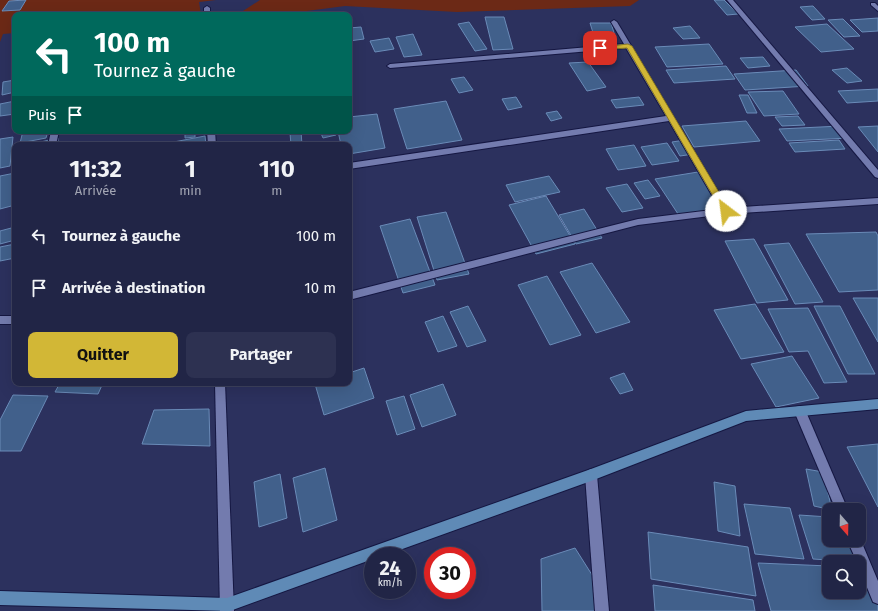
<!DOCTYPE html>
<html lang="fr">
<head>
<meta charset="utf-8">
<style>
  body { margin:0; font-family:"Fira Sans",sans-serif; background:#2d3151; color:#f1f3f6; height:100vh; display:flex; flex-direction:column; font-size:15px; white-space:nowrap }
  * { box-sizing:border-box; margin:0 }
  p { font-size:13px; color:#a2a5b3 }
  .icon { flex:none; width:22px; height:22px; fill:none; stroke:currentColor; stroke-width:2; stroke-linecap:round; stroke-linejoin:round }
  .map { position:relative; flex:1; overflow:hidden }
  .sheet { position:absolute; left:12px; top:142px; width:340px; height:244px; display:flex; flex-direction:column; background:#212546; border-radius:8px; box-shadow:0 4px 16px #0002,0 0 0 1px #3e425f }
  .sheet>* { flex:none }
  .top-card { position:absolute; left:12px; top:12px; width:340px; height:122px; border-radius:8px; box-shadow:0 4px 16px #0002,0 0 0 1px #3e425f; background:#00695c; color:#fff; overflow:hidden }
  .needle { width:26px; rotate:160deg }
  .buttons { position:absolute; left:822px; top:503px; display:grid; gap:8px }
  .buttons a { display:grid; place-items:center; width:44px; height:44px; border-radius:8px; background:#212546; box-shadow:0 4px 16px #0002,0 0 0 1px #3e425f; font-size:20px }
  .speed { position:absolute; left:364px; top:547px; display:flex; gap:8px; font-size:20px; font-weight:700; text-align:center }
  .speed>* { display:grid; place-content:center; width:52px; height:52px; border-radius:50%; background:#212546; box-shadow:0 4px 16px #0002,0 0 0 1px #3e425f; line-height:1 }
  .speed small { font-size:10px; font-weight:400 }
  .speed .limit { border:6px solid #d22; background:#fff; color:#111 }
  .pin { position:absolute; display:grid; place-items:center; width:34px; height:34px; color:#fff; margin:-17px; border-radius:8px; box-shadow:0 2px 6px #0006 }
  .me { position:absolute; width:44px; margin:-22px; rotate:330deg; stroke-linejoin:round; filter:drop-shadow(0 0 3px #0008) }
  .turn { display:flex; align-items:center; gap:14px; height:84px; padding:0 16px; font-size:18px }
  .turn .icon { width:52px; height:52px; stroke-width:2.5 }
  .turn b { display:block; font-size:28px; line-height:34px }
  .then { display:flex; align-items:center; height:38px; padding:0 16px; background:#0003; gap:8px; font-size:15px }
  .eta { display:flex; justify-content:space-evenly; align-items:center; height:68px; text-align:center }
  .eta b { font-size:24px; font-weight:700; line-height:28px }
  .button { display:flex; gap:8px; margin-top:auto; padding:8px 16px }
  .button a { flex:1; height:46px; border-radius:8px; background:#d2b736; color:#111; font-size:16px; font-weight:700; line-height:46px; text-align:center }
  .button a+a { background:#2d3151; color:#f1f3f6 }
  ul { padding:0; list-style:none }
  li { display:flex; align-items:center; gap:12px; height:52px; padding:0 16px }
  li div { flex:1 }
  li b { display:block; font-size:15px }
  li em { font-style:normal }
  .map>svg:first-child { display:block }
  .green { fill:#6c2916 }
  .building { fill:#41608b; stroke:#6a8bb8 }
  .lines { fill:none; stroke-linecap:round; stroke-linejoin:round }
  .street-casing { stroke:#151742; stroke-width:2 }
  .secondary-casing { stroke:#151742; stroke-width:2 }
  .street { fill:#737bae; fill-rule:evenodd }
  .secondary { fill:#5f8ab6; fill-rule:evenodd }
  .route { fill:#d2b736; stroke:#887723 }
</style>
</head>
<body>
<div class="map">
<svg width="878" height="611" viewBox="0 0 878 611">
  <rect width="100%" height="100%" fill="#2c315e"/>
  <!-- green -->
  <g class="green">
    <path d="M0,0H216L199,2L201,15H15V33L3,34L0,42Z"/>
    <path d="M260,0H639L630,6L457,12L345,6L299,12L295,15H230L243,11Z"/>
  </g>
  <!-- building -->
  <g class="building">
    <path d="M26,0L20,10L2,11L9,1Z"/>
    <path d="M714,0H724L738,14L727,15Z"/>
    <path d="M813,6L825,19L812,20L800,7Z"/>
    <path d="M485,17H504L513,49L493,50Z"/>
    <path d="M878,18V31L862,32L850,20Z"/>
    <path d="M843,19L860,36L844,37L828,20Z"/>
    <path d="M469,22L487,49L475,51L458,24Z"/>
    <path d="M590,23H611L615,36H594Z"/>
    <path d="M827,24L854,49L821,52L795,27Z"/>
    <path d="M690,26L700,38L683,39L673,28Z"/>
    <path d="M361,27L364,39L349,41V28Z"/>
    <path d="M413,34L422,55L404,57L396,37Z"/>
    <path d="M389,38L394,49L375,52L370,41Z"/>
    <path d="M709,44L723,64L667,67L655,47Z"/>
    <path d="M763,57L770,66L748,68L740,58Z"/>
    <path d="M588,62L606,87L587,91L569,63Z"/>
    <path d="M726,66L735,79L674,83L666,70Z"/>
    <path d="M847,68L862,81L847,83L832,70Z"/>
    <path d="M796,70L808,86L745,90L734,74Z"/>
    <path d="M464,77L473,90L459,93L451,79Z"/>
    <path d="M15,80V92L2,95L3,82Z"/>
    <path d="M878,89V101L847,103L838,91Z"/>
    <path d="M783,91L799,114L764,116L748,92Z"/>
    <path d="M739,95H748L757,113H747Z"/>
    <path d="M516,97L522,107L508,110L502,99Z"/>
    <path d="M639,97L644,105L616,108L611,100Z"/>
    <path d="M15,101V114L0,116V104Z"/>
    <path d="M446,101L462,140L407,149L394,109Z"/>
    <path d="M557,111L562,118L551,121L546,113Z"/>
    <path d="M377,114L385,148L349,154V145H341L338,131H349V117Z"/>
    <path d="M798,116L805,125L782,126L775,117Z"/>
    <path d="M746,121L760,141L694,147L682,126Z"/>
    <path d="M841,126L850,138L787,141L779,129Z"/>
    <path d="M878,126V152L858,127Z"/>
    <path d="M23,131H48L46,138L20,143Z"/>
    <path d="M185,131H195V137L185,138Z"/>
    <path d="M301,131L302,145H291L290,133Z"/>
    <path d="M320,131H334L336,135L323,138Z"/>
    <path d="M205,136L206,145H158Z"/>
    <path d="M13,137L10,166L0,168V139Z"/>
    <path d="M58,138V145H36V143Z"/>
    <path d="M685,140L694,154L680,156L672,142Z"/>
    <path d="M839,140L845,149L795,152L789,143Z"/>
    <path d="M667,143L679,161L652,165L641,147Z"/>
    <path d="M634,145L646,166L618,170L606,149Z"/>
    <path d="M698,172L725,209L680,217L655,179Z"/>
    <path d="M15,173V205L0,209V176Z"/>
    <path d="M549,176L560,192L515,202L506,185Z"/>
    <path d="M648,180L660,196L645,199L634,183Z"/>
    <path d="M627,184L643,208L622,212L606,188Z"/>
    <path d="M546,196L575,244L536,254L509,205Z"/>
    <path d="M584,209L602,238L576,244L559,215Z"/>
    <path d="M446,212L469,274L437,280L417,217Z"/>
    <path d="M410,219L435,285L403,293L380,226Z"/>
    <path d="M15,227V240L0,244V231Z"/>
    <path d="M876,232L878,236V290L839,292L806,234Z"/>
    <path d="M754,239L788,300L757,303L725,241Z"/>
    <path d="M789,243L823,302L795,304L764,245Z"/>
    <path d="M15,244V258L0,261V247Z"/>
    <path d="M592,263L630,322L596,333L560,272Z"/>
    <path d="M547,276L581,335L550,345L518,285Z"/>
    <path d="M853,298H878V342Z"/>
    <path d="M755,304L784,352L741,359L714,310Z"/>
    <path d="M468,306L486,341L467,347L450,312Z"/>
    <path d="M814,306H840L875,374H848Z"/>
    <path d="M808,308L847,382L824,383L808,351L789,352L768,309Z"/>
    <path d="M443,316L457,346L438,352L425,322Z"/>
    <path d="M792,356L819,398L776,407L751,364Z"/>
    <path d="M364,368L374,398L324,415L315,384L349,383V373Z"/>
    <path d="M624,373L633,390L620,394L610,378Z"/>
    <path d="M60,383H103L98,394L55,392Z"/>
    <path d="M443,384L456,415L422,427L410,395Z"/>
    <path d="M13,395L48,396L21,451H0V420Z"/>
    <path d="M404,396L415,429L397,435L386,401Z"/>
    <path d="M209,409L210,446L142,444L154,410Z"/>
    <path d="M878,444V507L847,447Z"/>
    <path d="M325,468L337,520L303,532L293,478Z"/>
    <path d="M806,469L823,472L832,510L814,506Z"/>
    <path d="M280,474L287,518L259,527L254,482Z"/>
    <path d="M714,482L735,486L740,536L718,531Z"/>
    <path d="M744,504L790,508L804,559L755,554Z"/>
    <path d="M799,515L829,517V540H851L858,562L813,559Z"/>
    <path d="M648,532L748,547L756,596L651,579Z"/>
    <path d="M575,548L594,578L599,611H542L541,559Z"/>
    <path d="M758,563L829,566V592H859V567H864L878,605V611H771Z"/>
    <path d="M653,585L753,600L755,611H655Z"/>
  </g>
  <g class="lines">
    <!-- street casing -->
    <g class="street-casing">
      <g id="street">
        <path d="M727,0H733L878,170V178L875,177Z"/>
        <path d="M871,3H875L878,6V11L871,5Z"/>
        <path d="M207,6L210,8V15H204V8Z"/>
        <path d="M614,20L617,22L728,208L878,198V204L726,214L638,225L349,300V292L638,219L720,209L669,121L349,169V163L666,116L626,48L390,68L387,66L390,64L624,44L611,22Z"/>
        <path d="M51,131H59L56,145H48Z"/>
        <path d="M207,131H215L216,145H208Z"/>
        <rect x="0" y="316" width="15" height="8"/>
        <path d="M215,383H225L234,611H220Z"/>
        <path d="M800,406L804,407L848,510H836L794,411L796,407Z"/>
        <path d="M591,469L595,471L597,475L609,611H595L585,475L587,471Z"/>
        <path d="M859,536L878,581V604L873,602L859,568V562H857L847,540H859Z"/>
      </g>
    </g>
    <!-- secondary casing -->
    <g class="secondary-casing">
      <path id="secondary" d="M878,399V409L746,421L591,481L383,556H373V559L230,611L0,605V591L227,598L591,469L746,411Z"/>
    </g>
    <!-- street -->
    <use href="#street" class="street"/>
    <!-- secondary -->
    <use href="#secondary" class="secondary"/>
  </g>
  <!-- route -->
  <path class="route" d="M628,44L632,46L729,209V213H723L627,48L600,50L597,48L600,47Z"/>
</svg>
<div class="buttons">
<a><svg class="needle" viewBox="-14 -14 28 28"><path d="M0-13l5 13h-10z" fill="#e53935"/><path d="M0 13l5-13h-10z" fill="#a2a5b3"/></svg></a>
<a><svg class="icon" aria-label="search" viewBox="0 0 24 24"><circle cx="10" cy="10" r="6"/><path d="M15 15l6 6"/></svg></a>
</div>
<div class="speed"><div>24<small>km/h</small></div><div class="limit">30</div></div>
<div class="pin" style="left:600px;top:48px;background:#d93025"><svg class="icon" aria-label="arrive" viewBox="0 0 24 24"><path d="M6 21V4h12l-3 4 3 4H6"/></svg></div>
<svg class="me" style="left:726px;top:211px" viewBox="-20 -20 40 40"><circle r="19" fill="#fff"/><path d="M0-13L10 11 0 6-10 11z" fill="#d2b736"/></svg>
<div class="top-card">
<div class="turn"><svg class="icon" aria-label="left" viewBox="0 0 24 24"><path d="M17 20v-9H6M10 6l-5 5 5 5"/></svg><div><b>100 m</b>Tournez à gauche</div></div>
<div class="then">Puis<svg class="icon" aria-label="arrive" viewBox="0 0 24 24"><path d="M6 21V4h12l-3 4 3 4H6"/></svg></div>
</div>
<section class="sheet">
<div class="eta">
<div><b>11:32</b><p>Arrivée</p></div>
<div><b>1</b><p>min</p></div>
<div><b>110</b><p>m</p></div>
</div>
<ul>
<li><svg class="icon" aria-label="left" viewBox="0 0 24 24"><path d="M17 20v-9H6M10 6l-5 5 5 5"/></svg><div><b>Tournez à gauche</b></div><em>100 m</em></li>
<li><svg class="icon" aria-label="arrive" viewBox="0 0 24 24"><path d="M6 21V4h12l-3 4 3 4H6"/></svg><div><b>Arrivée à destination</b></div><em>10 m</em></li>
</ul>
<div class="button"><a>Quitter</a><a>Partager</a></div>
</section>
</div>
</body>
</html>
